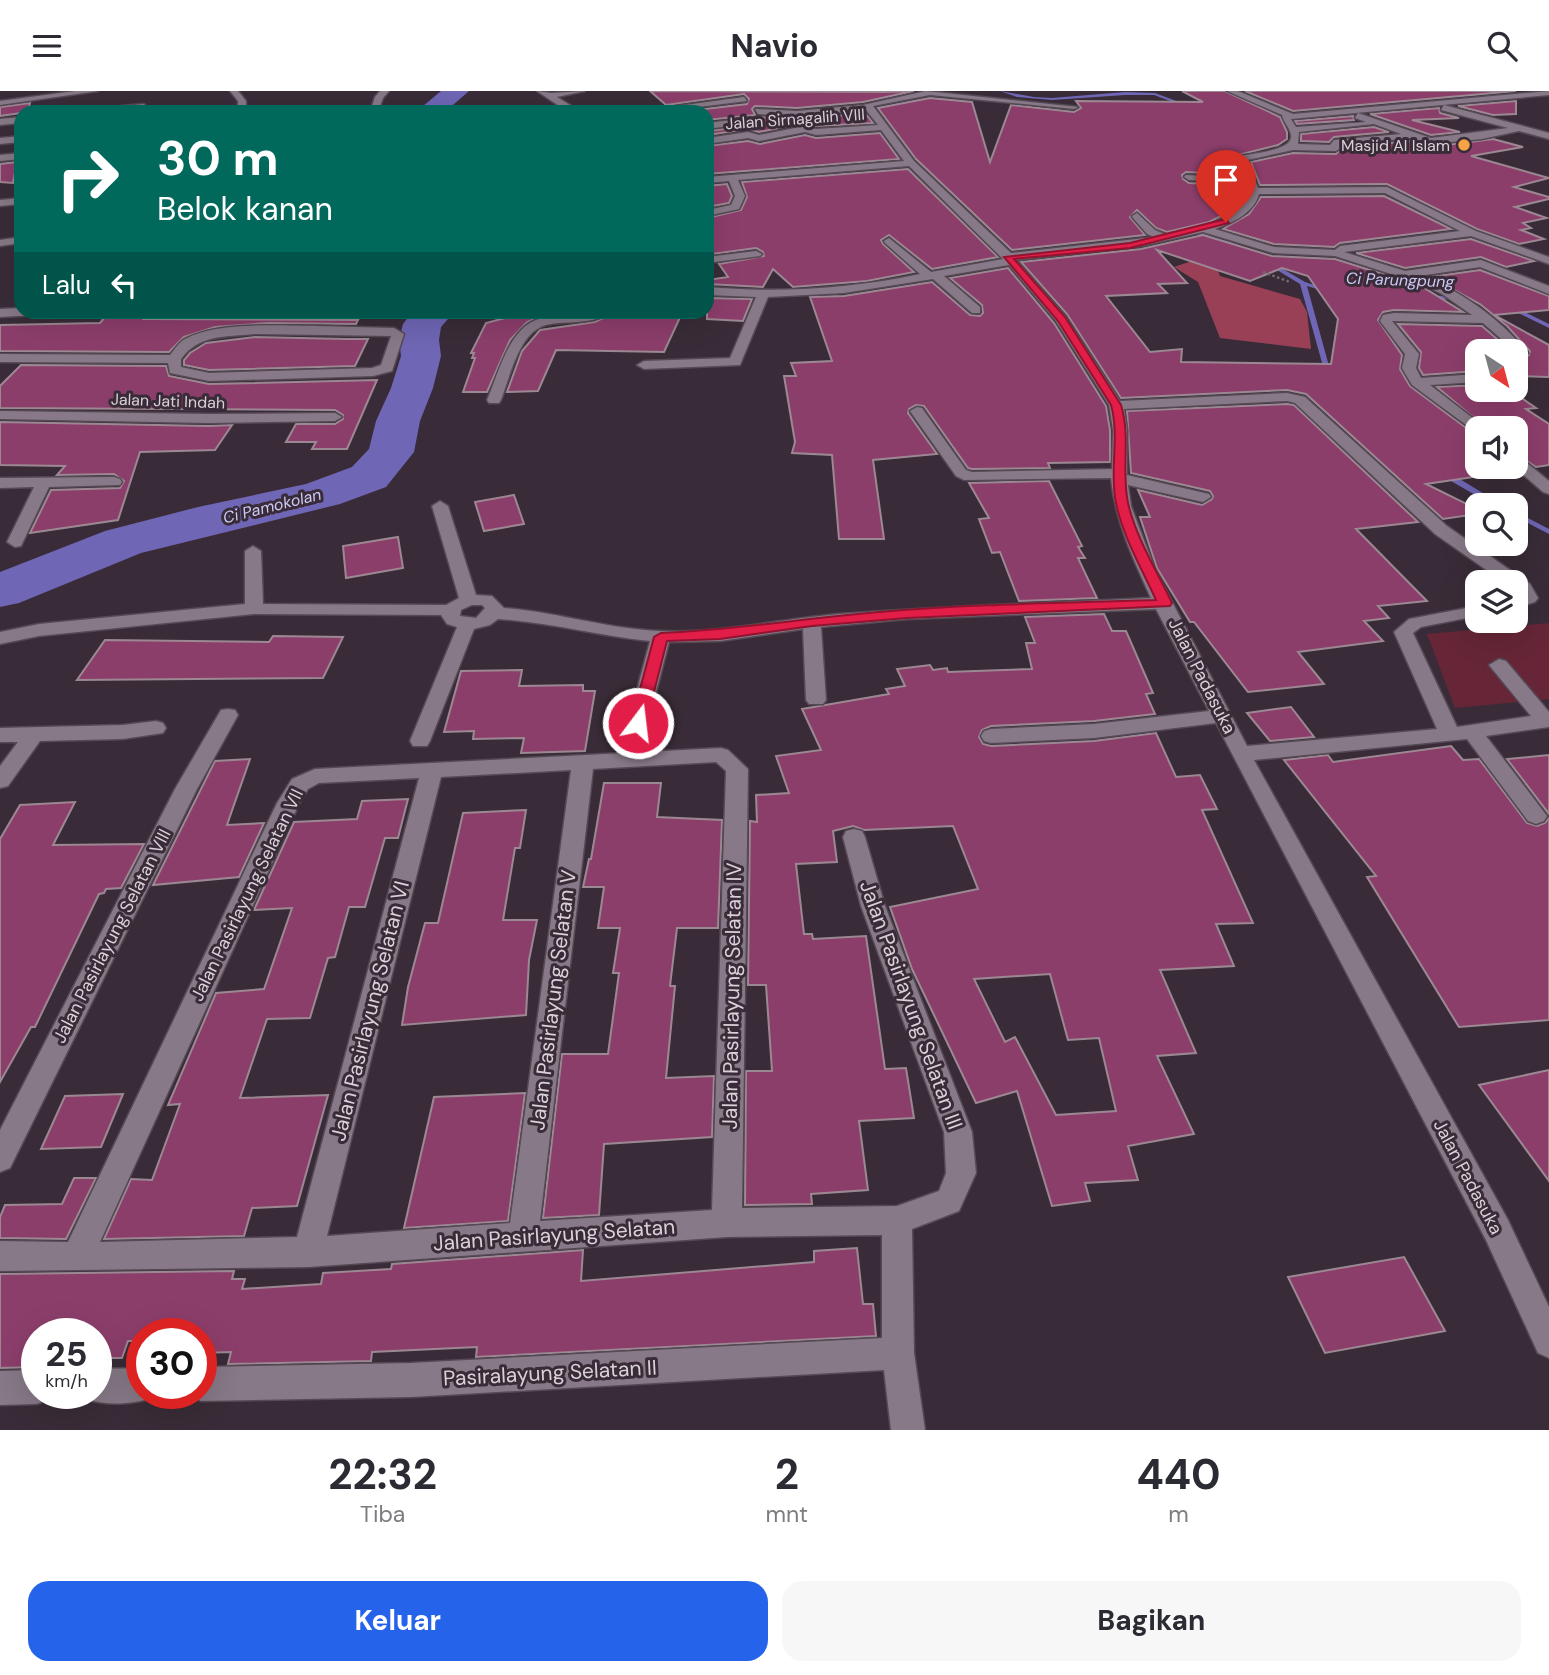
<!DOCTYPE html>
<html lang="id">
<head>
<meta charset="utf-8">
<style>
  body { margin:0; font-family:"DM Sans",sans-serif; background:#f7f7f7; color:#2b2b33; height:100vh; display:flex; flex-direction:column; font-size:26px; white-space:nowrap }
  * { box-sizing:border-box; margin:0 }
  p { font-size:23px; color:#7c7c81 }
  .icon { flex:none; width:38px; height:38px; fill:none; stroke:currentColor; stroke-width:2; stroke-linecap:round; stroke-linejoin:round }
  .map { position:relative; height:1339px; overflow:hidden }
  .side { display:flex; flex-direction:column; background:#fff; flex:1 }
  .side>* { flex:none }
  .guide { position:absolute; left:14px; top:14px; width:700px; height:214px; border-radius:21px; box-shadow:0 7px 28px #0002; background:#00695c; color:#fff; overflow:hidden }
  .needle { width:46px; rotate:144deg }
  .fabs { position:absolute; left:1465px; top:248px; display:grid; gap:14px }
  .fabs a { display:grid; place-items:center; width:63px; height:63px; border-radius:14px; background:#fff; box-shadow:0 7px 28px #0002; font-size:35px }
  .speed { position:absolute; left:21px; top:1227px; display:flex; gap:14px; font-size:35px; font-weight:700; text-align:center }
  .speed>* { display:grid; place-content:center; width:91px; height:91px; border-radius:50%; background:#fff; box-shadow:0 7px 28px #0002; line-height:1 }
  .speed small { font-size:18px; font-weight:400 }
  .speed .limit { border:10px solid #d22; background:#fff; color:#111 }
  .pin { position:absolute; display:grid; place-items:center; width:60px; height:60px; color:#fff; margin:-72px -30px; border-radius:50% 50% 50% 0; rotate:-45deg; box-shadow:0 0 7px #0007 }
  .pin .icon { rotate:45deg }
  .me { position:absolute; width:77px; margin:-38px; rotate:15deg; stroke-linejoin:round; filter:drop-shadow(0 0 5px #0008) }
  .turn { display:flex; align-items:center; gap:24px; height:147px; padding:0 28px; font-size:32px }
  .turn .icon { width:91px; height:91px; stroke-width:2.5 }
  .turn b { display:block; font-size:49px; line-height:60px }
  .then { display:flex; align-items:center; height:66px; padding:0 28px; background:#0003; gap:14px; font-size:26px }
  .eta { display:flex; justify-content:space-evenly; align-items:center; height:119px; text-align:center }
  .eta b { font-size:42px; font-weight:700; line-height:49px }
  .action { display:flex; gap:14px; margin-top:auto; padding:14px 28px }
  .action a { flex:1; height:80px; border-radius:21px; background:#2563eb; color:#fff; font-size:28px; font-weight:700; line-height:80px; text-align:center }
  .action a+a { background:#f7f7f7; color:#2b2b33 }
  header { display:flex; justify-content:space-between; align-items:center; height:91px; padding:0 28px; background:#fff; font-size:32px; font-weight:700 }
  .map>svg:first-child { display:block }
  .green { fill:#662637 }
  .forest { fill:#994057 }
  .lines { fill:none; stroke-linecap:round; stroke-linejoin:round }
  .stream { fill:#6f66b5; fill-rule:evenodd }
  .river { fill:#6f66b5; fill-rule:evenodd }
  .building { fill:#8c3e6b; stroke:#9c8892; stroke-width:2; fill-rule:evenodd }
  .minor-casing { stroke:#544954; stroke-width:3 }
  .path { stroke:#736873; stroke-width:2.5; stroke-dasharray:2.5 2.5; stroke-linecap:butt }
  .minor { fill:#877987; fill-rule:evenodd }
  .route { fill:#e11d48; stroke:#92132f; stroke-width:2 }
  .poi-dot { fill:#f5a346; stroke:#392c38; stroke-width:2.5 }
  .labels { text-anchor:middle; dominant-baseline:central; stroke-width:6; stroke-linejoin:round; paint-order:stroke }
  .far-street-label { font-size:16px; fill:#d9d1d9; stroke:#392c38 }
  .far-poi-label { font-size:16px; fill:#d9d1d9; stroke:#392c38; text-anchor:end }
  .far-water-label { font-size:16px; font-style:italic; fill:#cccaf6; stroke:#392c38 }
  .street-label { font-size:18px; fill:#d9d1d9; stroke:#392c38 }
  .near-street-label { font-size:21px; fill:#d9d1d9; stroke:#392c38 }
</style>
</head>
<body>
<header><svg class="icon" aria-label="menu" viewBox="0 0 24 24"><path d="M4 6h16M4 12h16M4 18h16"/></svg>Navio<svg class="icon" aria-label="search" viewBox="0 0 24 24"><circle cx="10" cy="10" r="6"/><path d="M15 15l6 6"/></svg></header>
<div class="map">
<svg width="1549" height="1339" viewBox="0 0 1549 1339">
  <rect width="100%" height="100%" fill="#392c38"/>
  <!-- green -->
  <path class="green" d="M1549,532V608L1455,617L1427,543Z"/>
  <!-- forest -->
  <path class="forest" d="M1195,169L1217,177L1220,185L1300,208L1307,221L1311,258L1220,247L1198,191L1174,176Z"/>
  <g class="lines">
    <!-- stream -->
    <g class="stream">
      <path d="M1000,0L1034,6L1052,7L1125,1L1155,2L1192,16L1189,17L1154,4H1125L1052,9L1017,6Z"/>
      <path d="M1189,125L1194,126L1189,129C1201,148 1225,147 1243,156L1240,158C1220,152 1195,149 1183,129Z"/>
      <path d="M1267,171H1271L1305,191L1330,199L1327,201L1307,195L1332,286L1331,287L1326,286L1300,193L1267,173Z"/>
      <path d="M1480,204L1482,205V207L1430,209L1427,207L1430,205Z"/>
      <path d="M1506,214H1510L1549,233V237L1506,216Z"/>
      <path d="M1439,379H1445L1504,415H1494L1439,383Z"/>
      <path d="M1516,421L1549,438V443L1516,426Z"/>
    </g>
    <!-- river -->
    <g class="river">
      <path d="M441,0H469L445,21H416Z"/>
      <path d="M413,220H455L441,236L439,249L441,265L433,297L420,330L414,361L386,396L340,413L141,462L19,512L0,516V481L105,440L198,416L306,393L352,376L369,358L376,330L391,297L401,265L399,249L403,233Z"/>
    </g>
  </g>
  <!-- building -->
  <g class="building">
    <path d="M650,0L885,1L914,0L863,11L797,17L755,15L752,18L755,24L707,29V21H679L747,13L749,8L744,3L666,14Z"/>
    <path d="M1182,0H1225L1280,26L1287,41V48L1278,54L1238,64L1242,84L1186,81L1182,84L1183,88L1189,92L1245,95V106L1234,119L1209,131L1167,141L1156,137L1137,119L1130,126L1145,144L1012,159L916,68L878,17L930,7L972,11L990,71L1011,14L1074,21L1081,17L1076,10L1203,11Z"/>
    <path d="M1245,0H1516L1293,20Z"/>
    <path d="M1516,10V23L1493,24L1458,15Z"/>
    <path d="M30,12L28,21L0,25V16Z"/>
    <path d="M1439,17L1440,22L1459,27L1412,29L1460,41L1431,44L1370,23Z"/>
    <path d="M865,22L873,32L816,35L804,32L759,41L748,38L707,44V40L760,34L763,31L760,26L795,29Z"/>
    <path d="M1353,25L1354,29L1297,33L1295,30Z"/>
    <path d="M1374,36L1389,41L1334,46L1329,51L1301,50V43Z"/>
    <path d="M880,42L899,68L707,83V55L748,50L760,53L805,44L816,47Z"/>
    <path d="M1493,48L1523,56L1471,65L1549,87L1514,96L1549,106V108L1515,116L1547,127L1523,132L1531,137L1521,139L1544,148L1519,153L1477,138L1387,93L1260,94L1251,71L1293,62L1336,63L1343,56L1412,50L1430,56Z"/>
    <path d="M17,71L13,92L0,91V73Z"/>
    <path d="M908,78L998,166L932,178L889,144L881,149L883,153L914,181L867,190L793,196L773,178L763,196L707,193V189L728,186L719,173L764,165L763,161L756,157L712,163L707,156V127L741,119L747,106L742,91Z"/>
    <path d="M727,93L732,105L729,112L707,116V95Z"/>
    <path d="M1384,105L1451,138L1340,152L1334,156L1274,153L1223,138L1249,123L1261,106Z"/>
    <path d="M1203,144L1272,165L1335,168L1421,195L1463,221L1394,219L1383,221L1378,229L1402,264L1400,278L1410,295L1477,345V376H1512L1514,380L1426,393L1477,418V423L1443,428L1306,303L1287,299L1121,307L1067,223L1021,171L1141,158ZM1157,159L1250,190L1282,177L1308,185L1338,228L1331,273L1181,271L1182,258L1150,261L1106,205L1167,202L1158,193L1187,192Z"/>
    <path d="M1471,148L1534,170L1506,176L1481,166L1405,177L1356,162Z"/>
    <path d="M1008,177L1054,232L1106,315L1110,339V371L1048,372L1050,377L972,378L968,377L924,315L916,314L909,318L908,322L937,363L873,369L884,448H839L832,364L792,362L795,351L784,285H796L791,272L832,270L810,206L844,205L932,191L970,224L980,225L983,222L982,214L950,187Z"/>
    <path d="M1480,179L1549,205V219L1494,224L1549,254V286L1516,285V268H1522L1529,264L1530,260L1507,235L1480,213L1430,186Z"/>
    <path d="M707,207L752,208L743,230L707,228Z"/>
    <path d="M110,220H150L144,228L358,229L356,233L269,232L215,236L184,246L169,261L0,260V234L100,232Z"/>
    <path d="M531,220H579L545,224L527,231L510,249L487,301H463L475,267H472L474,262H471L486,232Z"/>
    <path d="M617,220H683L664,261L556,259L538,300L507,301L522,260L540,239L595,231Z"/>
    <path d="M1398,233L1482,235L1512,261H1477V280L1423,284L1419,277L1421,261Z"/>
    <path d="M255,246L346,248H368L355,275L209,279L184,274V269L190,262L206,252Z"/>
    <path d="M21,274L166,275L169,285L209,293L377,289L347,358H312L316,351H286L296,333H335L343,328V324L335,319L0,317V295Z"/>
    <path d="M1477,294V299H1510L1536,317L1526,318L1549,333V374L1536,376L1516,363V338H1487L1437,296Z"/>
    <path d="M1287,313L1294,314L1418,431L1356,438L1427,510L1378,515L1389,527L1364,530L1383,550L1298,561L1324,593L1248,601L1194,531H1190L1157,477L1140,426H1150L1138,399L1202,414L1212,408L1213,405L1210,400L1131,382L1127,320Z"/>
    <path d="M0,331L209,335L232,334L215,359L140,361L118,429L30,442L51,399L120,397L124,390L114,383L57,384L65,375L0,374Z"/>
    <path d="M1049,390L1082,455L1078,456L1085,467H1078L1097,507L1019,510L1000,461L992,462L979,428L989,427L969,392Z"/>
    <path d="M514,404L524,433L484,440L475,411Z"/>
    <path d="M398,446L403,477L346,487L343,455Z"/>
    <path d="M1104,523L1112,540H1126L1153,602L1146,603L1155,623L1094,630L991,635L982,639L979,646L983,653L991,655L1094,650L1156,642L1176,686L1200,684L1217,718L1202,719L1253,832L1216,833L1234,875L1160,879L1196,962L1157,965L1194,1043L1128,1055L1138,1089L1085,1092L1090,1110L1052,1115L1017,1000L976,1012L912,878L890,816L978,798L953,735L864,739L853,735L833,740L837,771L796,773L804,843H812L813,848L866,845L885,978L906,977L914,1027L859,1030L868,1099L811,1103L812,1113L745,1114L746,980H772L766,894H748L750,730L757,731L756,704L789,702L776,665L821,659L802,618L889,603L886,598L905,595L897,578L930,574L933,579L947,577L948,581L1032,578L1026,552H1035L1025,526ZM1050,883L1068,949L1099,947L1116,1020L1056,1024L1015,946L1005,951L974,888Z"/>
    <path d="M273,545L343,546L323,587L77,589L105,549L269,551Z"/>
    <path d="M522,579L519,595L583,594V600H595L585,660L521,662L524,647L473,648L474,640L444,641L461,580Z"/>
    <path d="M1291,616L1314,646L1270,650L1247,622Z"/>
    <path d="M1451,655L1463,669L1479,668L1527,732L1537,735L1545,732L1549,727V929L1459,936L1367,786L1376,785L1284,669L1328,664L1333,671Z"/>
    <path d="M1549,664V723L1507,668Z"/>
    <path d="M250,668L227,734L264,732L239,786L153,794L215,670Z"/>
    <path d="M604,692H661L657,726L722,729L718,837H677L670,895H675L666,987L714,985L712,1046L604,1053L599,1124L543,1127L562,963H608L619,882H613L620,837H598L604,796H583L589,768H591Z"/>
    <path d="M408,708L398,747H385L365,816H349L335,866L328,867L310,927L267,928L240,1007L328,1004L297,1115L252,1117L244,1145L104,1148L131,1088L152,1089L180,1013L168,1014L216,902L264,898L292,817L254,819L294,731L357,728L362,710Z"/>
    <path d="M75,711L53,754L144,753L121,797L106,798L104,802L99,803L35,936H31L0,991V748L20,714Z"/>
    <path d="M526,719L520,757H515L503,829H537L529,869L526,924L402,934L408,896L425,832H438L463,722Z"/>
    <path d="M1549,979V1090L1479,994Z"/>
    <path d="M525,1002L508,1130L404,1137L434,1006Z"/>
    <path d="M123,1003L101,1056L41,1058L65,1005Z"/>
    <path d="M74,1087H96L66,1148L0,1147V1126L5,1114L62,1113Z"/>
    <path d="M857,1157L863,1213H873L876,1245L476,1266L477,1256L372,1261L371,1270L228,1273L231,1261L201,1262V1242H142V1250H128L122,1267H96V1242H37V1276L0,1277V1183L234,1180L232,1188H245L242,1198L321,1193L323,1182L391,1178L392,1173L583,1159L581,1190L814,1171V1160Z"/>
    <path d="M1404,1166L1445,1240L1325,1262L1288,1186Z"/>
  </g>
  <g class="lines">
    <!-- minor casing -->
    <g class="minor-casing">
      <g id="minor">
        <path d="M75,0H98L0,14V10Z"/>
        <path d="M230,0H238L246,10V21H238V10Z"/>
        <path d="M380,0H389L383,7L378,21H370L375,6Z"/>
        <path d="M537,0L551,2L585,0L557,6L573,16L572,21H564L565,19Z"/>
        <path d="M926,0L1078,16L1074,18L930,4L873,15L914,70L1011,162L1154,146L1147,143L1133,127L1132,125L1137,122L1155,139L1167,144L1210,133L1236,121L1248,107L1247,93L1189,89L1184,86L1186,84L1245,87L1240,65C1251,63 1293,59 1291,45C1291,38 1283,31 1282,24L1227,0H1238L1293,23L1549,0V4L1291,28L1296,36L1366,31L1355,27L1358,22L1431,47L1508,37L1441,19L1444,14L1549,42V48L1519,40L1482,48L1430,53L1412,47L1339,54L1341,57L1336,60L1293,59L1248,69L1258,97L1387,96L1476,140L1549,166V173L1471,145L1344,161L1405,180L1481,169L1549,195V203L1480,176L1419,185C1460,198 1500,228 1528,262L1521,266L1516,265V261L1483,232L1392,230L1419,263L1416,277L1421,287L1477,283V291L1430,294L1483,335L1485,338H1477V342L1412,294L1402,277L1405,263L1380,230L1383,224L1394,222L1472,224L1442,203L1422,193L1335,165L1273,162L1203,141L1141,155L1016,169L1065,225L1120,310L1287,302L1305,306L1447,435L1530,493L1538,507L1535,511L1516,517V506L1519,505L1516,492H1505L1435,443L1295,312L1287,310L1124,318L1127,339V384L1209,403L1211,406L1203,411L1128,394L1131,415L1155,478L1247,655L1437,638L1394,541L1409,528L1477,515V525L1421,536L1413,542L1457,636L1531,625L1489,574L1499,568L1506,570L1549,621V636L1486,645L1547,725L1544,730L1536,733L1528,730L1467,648L1254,669L1508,1129L1549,1216V1267L1538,1262L1486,1149L1216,632L1094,647L991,652L984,650L981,645L984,640L991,638L1094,633L1209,620L1156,518L907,528L821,536L826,609L823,613H809L806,609L803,538L720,550L669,551L648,632L645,637H631L628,632L650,550C599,545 550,531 498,528L490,534L474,538L430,650L427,655H413L410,650L457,536L447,533L441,524L254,523L39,545L0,553V541L39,533L245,513V460L253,455L261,460L263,513L446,514L459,507L432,415L440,410L448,415L476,504L492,505L504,517C557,521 607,538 660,540C720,543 780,528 839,523C943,515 1047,512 1151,507C1133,468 1115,429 1111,387L964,389L956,385L910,320L917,316L922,317L966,379L972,381L1112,378L1113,339L1109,314L1056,230L1009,174L944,185L980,216V222H972L933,188L844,202L768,206L740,274L644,278L637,274L644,270L730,267L756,206L707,204V196C778,202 850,198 920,183L885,152L884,150L889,147L931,181L1003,168L909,75L738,89L745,105L739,118L707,125V119L731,114L735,105L729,90L707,92V86L904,70L881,39L816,44L805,41L759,50L748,47L707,53V47L748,41L759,44L805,35L816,38L878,34L866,19L795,26L758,23L755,18L797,20L863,14ZM1374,33L1401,43L1334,49L1330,54L1298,53L1299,41ZM1385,102L1460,140L1340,155L1335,159L1274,156L1215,138C1232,132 1254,122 1259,103ZM472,514H482L485,517L476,527L460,525L461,519Z"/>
        <path d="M744,6L747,10L658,21H634Z"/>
        <path d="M144,13L147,17L88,21L92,18Z"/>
        <path d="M21,26V32L0,34V28Z"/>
        <path d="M757,26L760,31L707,38V32Z"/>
        <path d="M21,45V51L0,53V47Z"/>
        <path d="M21,62V68L0,70V64Z"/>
        <path d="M21,107V113L0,115V109Z"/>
        <path d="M21,146V152L0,155V149Z"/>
        <path d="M756,160L762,163L760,165L707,172V166Z"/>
        <path d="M21,217V220H43L37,224L0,226V218Z"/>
        <path d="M593,220H614C590,237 556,227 539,237C518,248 509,288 501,309L499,312H489L487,309C498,284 509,236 539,228C557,223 575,226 593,220Z"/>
        <path d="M318,235L394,237L404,243L392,280L373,285L209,290L170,282L168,272L0,271V263L170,264C175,258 179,251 185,248C219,230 281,235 318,235ZM255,243L391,245L381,274L372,277L209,282L181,276V268C199,243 226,246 255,243Z"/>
        <path d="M0,320L209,323L335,322L342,326L335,330L209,332L0,328Z"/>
        <path d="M1516,365L1521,367L1549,390V403L1543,401L1514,376Z"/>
        <path d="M114,386L120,388L122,391L120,394L49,396L21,455L15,456L7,451L34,396L0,397V387Z"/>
        <path d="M228,618L235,619L238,624L197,698L10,1077L0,1081V1039L175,698L221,619Z"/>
        <path d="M156,630L163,632L166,637L163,642L123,648L40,650L8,695L0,697V675L18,651H0V637L123,634Z"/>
        <path d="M721,657L728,659L748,678L742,1117L897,1115L939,1100L946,1082L944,1041L861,815L843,746L846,740L854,738L862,740L865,746L885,815L972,1041L976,1082L959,1120L912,1138L914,1262L925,1339H891L884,1279L411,1306L201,1310L188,1302H201V1276L411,1272L882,1247V1144L727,1146L308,1176L0,1180V1150L68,1151L277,712L292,688L315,678ZM716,671L726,680L712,1119L540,1130L593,678ZM571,679L510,1132L327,1145L441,686ZM419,687L297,1146L100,1151L299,713L308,698L319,692Z"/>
        <path d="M142,1277V1302H155L154,1306C134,1314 104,1315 84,1307L82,1302H96V1278Z"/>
        <path d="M37,1279V1302H51L49,1308L37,1313L0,1314V1280Z"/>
      </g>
    </g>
    <!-- path -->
    <path class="path" d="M1263,181L1290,191"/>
    <!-- minor -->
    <use href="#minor" class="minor"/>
  </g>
  <!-- route -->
  <path class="route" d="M1226,128L1229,132L1130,157L1014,168L1065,226L1121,314C1131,346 1121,380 1128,412C1136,447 1157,480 1172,512L1170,515L907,527L812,535L720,548L667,550L646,632L644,636H633L631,632L654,546L661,542C734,539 806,527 879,521C971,513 1064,512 1156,509C1142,478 1123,446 1116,412C1109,380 1120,346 1111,314L1058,230L1004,166L1130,152Z"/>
  <!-- markers -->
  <circle class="poi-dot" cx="1464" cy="54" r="7"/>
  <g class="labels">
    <!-- far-street labels -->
    <g class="far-street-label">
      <text transform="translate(795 28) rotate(-4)">Jalan Sirnagalih VIII</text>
      <text transform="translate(168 310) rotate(2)">Jalan Jati Indah</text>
    </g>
    <!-- far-poi labels -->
    <g class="far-poi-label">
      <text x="1450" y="54">Masjid Al Islam</text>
    </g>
    <!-- far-water labels -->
    <g class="far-water-label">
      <text transform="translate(1400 189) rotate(2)">Ci Parungpung</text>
      <text transform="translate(272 415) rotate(-14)">Ci Pamokolan</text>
    </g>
    <!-- street labels -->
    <g class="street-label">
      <text transform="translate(1202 585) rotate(63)">Jalan Padasuka</text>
      <text transform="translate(247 804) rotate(-64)">Jalan Pasirlayung Selatan VII</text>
      <text transform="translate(112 845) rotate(-63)">Jalan Pasirlayung Selatan VIII</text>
      <text transform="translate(1468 1086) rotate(62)">Jalan Padasuka</text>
    </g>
    <!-- near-street labels -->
    <g class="near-street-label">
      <text transform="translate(732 905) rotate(-89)">Jalan Pasirlayung Selatan IV</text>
      <text transform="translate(553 909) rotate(-83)">Jalan Pasirlayung Selatan V</text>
      <text transform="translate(911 914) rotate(70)">Jalan Pasirlayung Selatan III</text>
      <text transform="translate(370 920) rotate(-76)">Jalan Pasirlayung Selatan VI</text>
      <text transform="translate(554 1144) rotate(-4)">Jalan Pasirlayung Selatan</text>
      <text transform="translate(550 1282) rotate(-3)">Pasiralayung Selatan II</text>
    </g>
  </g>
</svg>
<div class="fabs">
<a><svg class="needle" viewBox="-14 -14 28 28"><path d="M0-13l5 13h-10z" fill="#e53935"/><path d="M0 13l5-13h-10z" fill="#7c7c81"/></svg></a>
<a><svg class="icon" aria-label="sound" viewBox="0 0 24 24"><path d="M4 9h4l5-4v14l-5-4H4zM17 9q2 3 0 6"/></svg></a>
<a><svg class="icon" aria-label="search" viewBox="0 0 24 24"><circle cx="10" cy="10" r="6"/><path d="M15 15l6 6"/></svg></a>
<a><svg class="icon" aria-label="layers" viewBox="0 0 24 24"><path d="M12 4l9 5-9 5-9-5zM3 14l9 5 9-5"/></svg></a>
</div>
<div class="speed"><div>25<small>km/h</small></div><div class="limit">30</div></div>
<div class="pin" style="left:1226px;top:131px;background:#d93025"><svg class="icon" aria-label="arrive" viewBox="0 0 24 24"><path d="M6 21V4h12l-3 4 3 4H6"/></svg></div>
<svg class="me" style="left:638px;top:632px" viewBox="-20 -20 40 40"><circle r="17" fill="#e11d48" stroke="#fff" stroke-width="3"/><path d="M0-11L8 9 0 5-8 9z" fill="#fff"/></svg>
<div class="guide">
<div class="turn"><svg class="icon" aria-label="right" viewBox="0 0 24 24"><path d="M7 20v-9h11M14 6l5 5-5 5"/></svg><div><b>30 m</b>Belok kanan</div></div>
<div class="then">Lalu<svg class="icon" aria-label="left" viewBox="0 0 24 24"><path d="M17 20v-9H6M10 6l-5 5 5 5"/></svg></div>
</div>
</div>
<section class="side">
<div class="eta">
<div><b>22:32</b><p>Tiba</p></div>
<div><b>2</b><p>mnt</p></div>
<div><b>440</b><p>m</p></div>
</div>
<div class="action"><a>Keluar</a><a>Bagikan</a></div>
</section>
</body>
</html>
